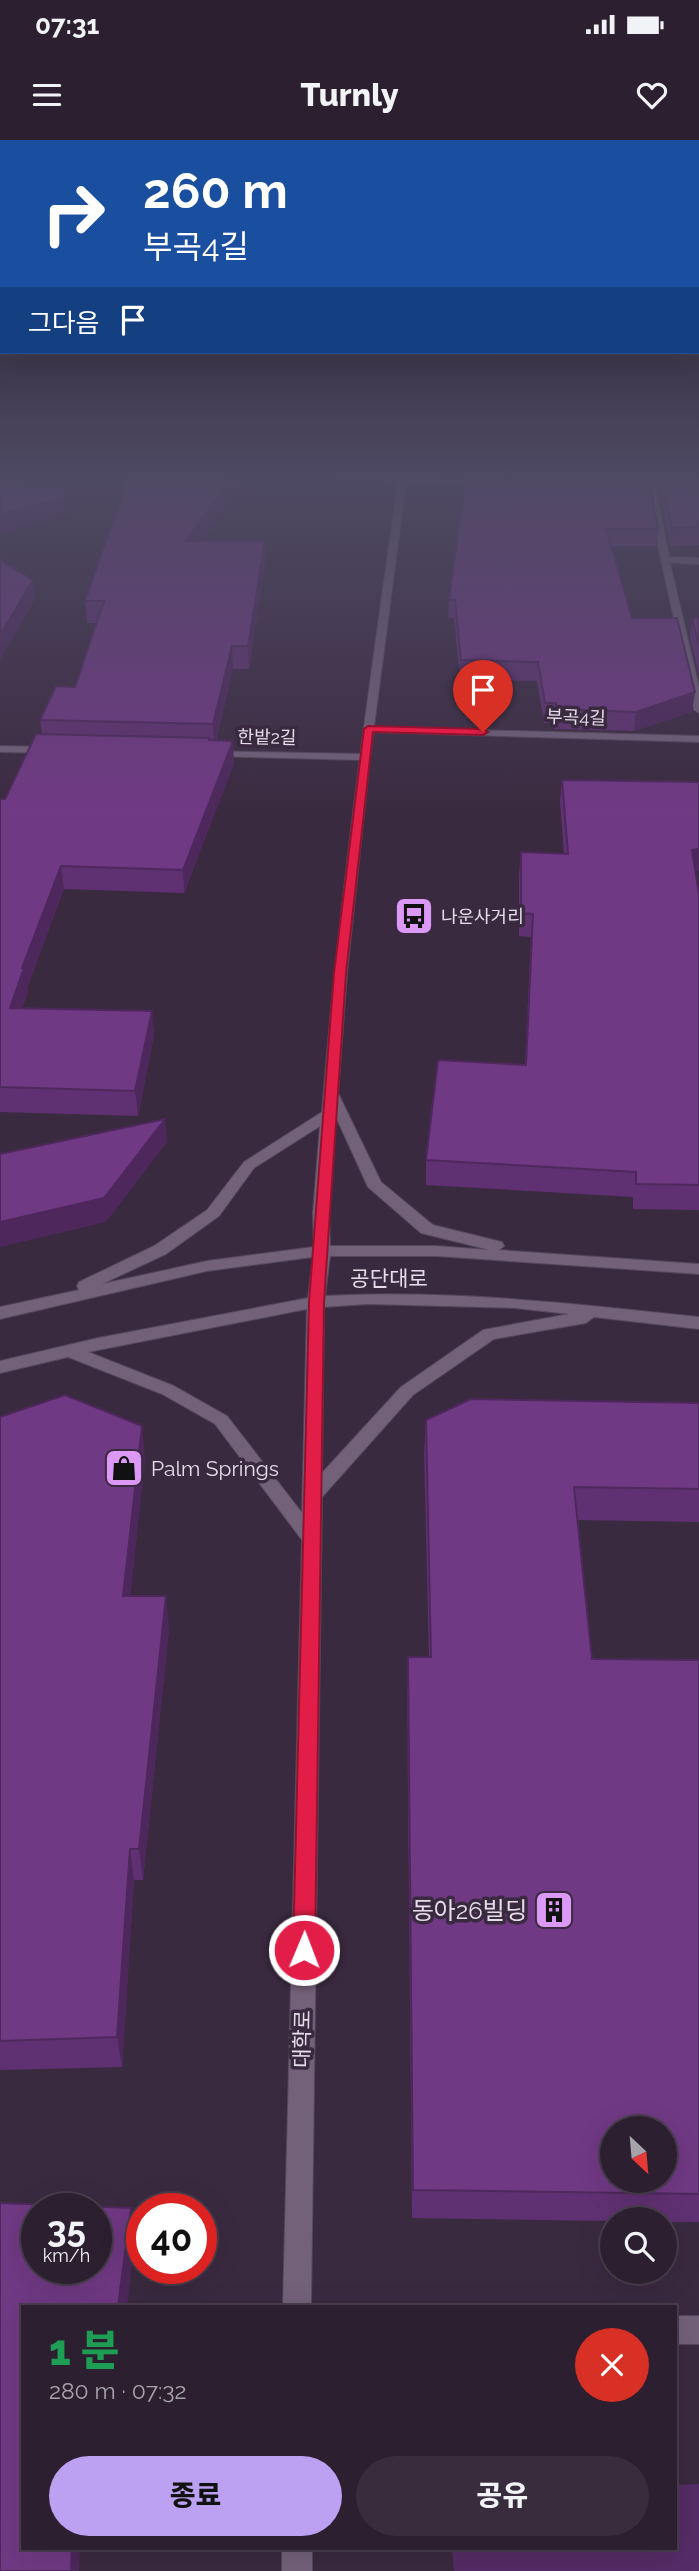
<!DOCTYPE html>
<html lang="ko">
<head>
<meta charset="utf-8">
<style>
  body { margin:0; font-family:Raleway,"Noto Sans KR",sans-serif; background:#382d3c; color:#f1f3f6; height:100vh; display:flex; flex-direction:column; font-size:26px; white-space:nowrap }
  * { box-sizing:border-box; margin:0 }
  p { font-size:23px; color:#a6a3ab }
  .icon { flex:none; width:38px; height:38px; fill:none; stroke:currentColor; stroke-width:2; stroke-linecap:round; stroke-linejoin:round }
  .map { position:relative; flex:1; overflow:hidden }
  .side { position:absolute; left:21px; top:2165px; width:656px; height:245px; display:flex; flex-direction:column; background:#2c2030; border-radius:0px; box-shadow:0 7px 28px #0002,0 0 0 2px #483e4c }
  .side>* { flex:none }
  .hud { position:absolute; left:0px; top:0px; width:700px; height:214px; box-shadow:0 7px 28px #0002,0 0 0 2px #483e4c; background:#1a4fa0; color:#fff; overflow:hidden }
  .needle { width:46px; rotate:154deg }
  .controls { position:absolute; left:600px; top:1976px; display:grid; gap:14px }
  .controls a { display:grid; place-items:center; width:77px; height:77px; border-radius:50%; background:#2c2030; box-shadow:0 7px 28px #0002,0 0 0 2px #483e4c; font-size:35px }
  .speed { position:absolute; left:21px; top:2053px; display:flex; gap:14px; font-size:35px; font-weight:700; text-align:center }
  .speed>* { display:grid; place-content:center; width:91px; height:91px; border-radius:50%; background:#2c2030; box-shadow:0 7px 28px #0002,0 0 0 2px #483e4c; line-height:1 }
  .speed small { font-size:18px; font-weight:400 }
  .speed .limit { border:10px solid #d22; background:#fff; color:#111 }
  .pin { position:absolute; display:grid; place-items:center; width:60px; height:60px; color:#fff; margin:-72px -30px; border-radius:50% 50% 50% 0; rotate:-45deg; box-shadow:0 0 7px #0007 }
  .pin .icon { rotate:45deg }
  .me { position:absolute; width:77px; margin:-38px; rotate:1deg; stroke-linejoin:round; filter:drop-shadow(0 0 5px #0008) }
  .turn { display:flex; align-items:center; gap:24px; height:147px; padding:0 28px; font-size:32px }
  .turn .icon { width:91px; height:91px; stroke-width:2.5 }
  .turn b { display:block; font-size:49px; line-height:60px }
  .then { display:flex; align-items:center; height:66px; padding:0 28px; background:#0003; gap:14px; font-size:26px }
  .round { display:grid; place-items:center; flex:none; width:74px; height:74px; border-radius:37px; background:#382d3c }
  .headline { display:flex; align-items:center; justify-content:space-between; height:119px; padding:0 28px }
  h1 { font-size:42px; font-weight:800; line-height:52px; color:#1e9e55 }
  .action { display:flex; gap:14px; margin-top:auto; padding:14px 28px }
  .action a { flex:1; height:80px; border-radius:42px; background:#bca0f2; color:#111; font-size:28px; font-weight:800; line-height:80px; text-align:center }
  .action a+a { background:#382d3c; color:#f1f3f6 }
  .status { display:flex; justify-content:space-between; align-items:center; height:49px; padding:0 35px; background:#2c2030; direction:ltr }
  .status svg { height:19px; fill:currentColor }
  header { display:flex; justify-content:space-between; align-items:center; height:91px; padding:0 28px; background:#2c2030; font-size:32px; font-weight:800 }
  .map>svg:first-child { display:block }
  .green { fill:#562c66 }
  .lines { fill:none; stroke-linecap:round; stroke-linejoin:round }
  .minor-casing { stroke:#54475a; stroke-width:2 }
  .tertiary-casing { stroke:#54475a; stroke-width:2 }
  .minor { fill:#73617a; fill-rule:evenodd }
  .tertiary { fill:#73617a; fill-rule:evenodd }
  .wall { fill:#603172 }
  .shaded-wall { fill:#4e285c }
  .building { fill:#703984; stroke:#4e285c; stroke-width:2; fill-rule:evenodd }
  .route { fill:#e11d48; stroke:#92132f; stroke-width:2 }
  .labels { text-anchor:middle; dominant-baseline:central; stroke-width:7; stroke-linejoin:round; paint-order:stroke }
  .far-street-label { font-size:18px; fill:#e6dcea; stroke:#3a2a40 }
  .far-poi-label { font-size:18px; fill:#e6dcea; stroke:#3a2a40; text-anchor:start }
  .street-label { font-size:21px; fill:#e6dcea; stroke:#3a2a40 }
  .poi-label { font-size:21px; fill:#e6dcea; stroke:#3a2a40; text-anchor:start }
  .near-poi-label { font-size:24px; fill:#e6dcea; stroke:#3a2a40; text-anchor:end }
</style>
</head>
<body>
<div class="status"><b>07:31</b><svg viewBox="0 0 49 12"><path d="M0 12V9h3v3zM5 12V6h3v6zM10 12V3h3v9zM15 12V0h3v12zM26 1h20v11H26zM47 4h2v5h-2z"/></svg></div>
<header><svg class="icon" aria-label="menu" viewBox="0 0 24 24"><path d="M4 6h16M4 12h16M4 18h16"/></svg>Turnly<svg class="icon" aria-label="heart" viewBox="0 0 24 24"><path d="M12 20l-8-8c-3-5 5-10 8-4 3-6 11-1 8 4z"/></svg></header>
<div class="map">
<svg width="699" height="2431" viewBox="0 0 699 2431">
  <rect width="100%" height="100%" fill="#3a2a40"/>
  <!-- green -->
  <path class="green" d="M699,2344V2431H454L452,2408H676V2345Z"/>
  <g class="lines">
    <!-- minor casing -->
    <g class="minor-casing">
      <g id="minor">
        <path d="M646,335H654L655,342L699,344V348L656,347L669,417L699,418V424L670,423L699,547V573L694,570L661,420L648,347L622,344L626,342H647Z"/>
        <path d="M399,338L489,340L493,342L489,344L402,342Z"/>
        <path d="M364,587L699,596V602L368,592L364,591Z"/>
        <path d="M0,606L52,607L57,610L52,613L0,612Z"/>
        <path d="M206,611L364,614L370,617L364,620L210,616L206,615Z"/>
        <rect x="676" y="2176" width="23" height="28"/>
      </g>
    </g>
    <!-- tertiary casing -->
    <g class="tertiary-casing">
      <g id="tertiary">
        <path d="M285,335H407L370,617L347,833L338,953L381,1042L433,1085L502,1102L504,1106L499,1110L699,1124V1134L436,1116H330L325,1156C450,1149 575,1164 699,1177V1189L594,1177L586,1183L494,1199L413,1255L322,1357L311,2166H283L302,1400L215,1284L162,1254L68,1217L0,1233V1221L98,1198L308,1158L313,1117L207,1131L0,1179V1167L79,1150L77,1146L79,1142L154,1106L207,1070L244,1022L322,972C339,761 368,552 398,342ZM336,977L368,1047L421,1093L490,1110L436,1106H330L329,1073ZM320,986L313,1073L314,1107L207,1121L102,1144L166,1114L219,1076L254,1028ZM368,1164L515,1168L569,1174L483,1190L401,1247L322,1333L324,1167ZM307,1169L302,1373L227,1276L174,1246L88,1212Z"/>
        <rect x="282" y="2408" width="30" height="23"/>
      </g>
    </g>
    <!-- minor -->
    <use href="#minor" class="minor"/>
    <!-- tertiary -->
    <use href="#tertiary" class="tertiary"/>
  </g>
  <!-- wall -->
  <g class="wall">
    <path d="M466,335L658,389L656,406H611L632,478L692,572L634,591L554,589V583H544L537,541L460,539L454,478H448L449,460Z"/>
    <path d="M655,335H699V405L670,406L659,351L660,340H657Z"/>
    <path d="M236,353L202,401L265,422L249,529H233L216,601L234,623L184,753L64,749L27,848L28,852L22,868L152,871L154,895L138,976L0,972V659H5L42,594L40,580L75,547L97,483H87L85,461Z"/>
    <path d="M692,478H699V535L690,497Z"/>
    <path d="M562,640L699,642V730L696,731L699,754V1070L633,1069V1057L426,1045V1020L525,925L531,797L519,796V735L521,712L564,714L560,661Z"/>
    <path d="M699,1263V1382L577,1380L592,1519L699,1520V2082H665V2079H612V2081L412,2078L407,1550L408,1517H429L424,1313L426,1280Z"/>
    <path d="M0,1277L145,1318L130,1456L169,1488L143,1740H134L122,1927L0,1930Z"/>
  </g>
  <!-- shaded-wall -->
  <g class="shaded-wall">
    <path d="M228,335H235L236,353L187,422L186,401Z"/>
    <path d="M66,357L68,374L0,393V375Z"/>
    <path d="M265,401V422L249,529L248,506Z"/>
    <path d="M33,440L35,459L0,520V495Z"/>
    <path d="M232,506L233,529L214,608L213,584Z"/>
    <path d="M695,552L692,572L634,591L636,572Z"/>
    <path d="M233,601L234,623L184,753L183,730Z"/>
    <path d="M699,709V730L689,732L692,710Z"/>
    <path d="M61,726L64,749L27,848L28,852L13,892L10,868L22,828Z"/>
    <path d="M152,871L154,895L138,976L135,951Z"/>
    <path d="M165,979L167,1002L106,1082L0,1107V1082Z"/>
    <path d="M142,1286L145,1318L127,1488L123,1456Z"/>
    <path d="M166,1456L169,1488L143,1740L139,1709Z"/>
    <path d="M130,1709L134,1740L122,1927L117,1897Z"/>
    <path d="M131,2068L136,2093L127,2166H118Z"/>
    <path d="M72,2408H80L79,2431H71Z"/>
  </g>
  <!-- building -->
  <g class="building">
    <path d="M129,335H234L186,401H265L248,506H232L213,584L40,580L56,546L75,547L104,461H85Z"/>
    <path d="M466,335H648L658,389H606L632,478H677L695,552L636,572L556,569V563H545L538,522L461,520L455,460H449Z"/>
    <path d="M661,335H699V387L672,388Z"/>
    <path d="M0,346L65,349L66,357L0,375Z"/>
    <path d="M0,420L33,440L0,495Z"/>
    <path d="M692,478H699V505Z"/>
    <path d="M36,594L210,598L209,600L233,601L183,730L61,726L22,828H24L10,868L152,871L135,951L0,947V659H5Z"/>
    <path d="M562,640L699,642V709L692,710L699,754V1045L636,1044V1032L426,1020L438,920L526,925L533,774L521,773V712L568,714Z"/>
    <path d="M165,979L104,1058L0,1082V1014Z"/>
    <path d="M65,1255L142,1286L123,1456H166L139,1709H130L117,1897L0,1901V1277Z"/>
    <path d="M471,1259L699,1263V1349L574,1347L592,1519L699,1520V2054L413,2050L408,1517H431L426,1280ZM612,1988H665V2040H612Z"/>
    <path d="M0,2063L131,2068L118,2166H23V2408H72L71,2431H0ZM37,2068H96V2128H37Z"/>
  </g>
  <!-- sky -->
  <linearGradient id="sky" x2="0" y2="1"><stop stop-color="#201723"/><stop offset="0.5" stop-color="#4f4a64"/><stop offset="1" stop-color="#4f4a64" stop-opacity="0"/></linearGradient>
  <rect width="699" height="676" fill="url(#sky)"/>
  <!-- route -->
  <path class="route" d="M368,586L483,589L488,592L483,595L373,592L346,833L324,1162L315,1810L311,1817L304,1820L296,1817L293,1810L309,1162L334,833L364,589Z"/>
  <!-- icons -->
  <defs>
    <g id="bus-square" transform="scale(2.0125)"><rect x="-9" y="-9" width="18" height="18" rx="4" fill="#db99f5" stroke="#3a2a40"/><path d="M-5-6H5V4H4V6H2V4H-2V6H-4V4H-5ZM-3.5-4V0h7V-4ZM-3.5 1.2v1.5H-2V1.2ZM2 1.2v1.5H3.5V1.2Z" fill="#111"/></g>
    <g id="shop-square" transform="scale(2.0125)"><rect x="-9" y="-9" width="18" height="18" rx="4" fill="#db99f5" stroke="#3a2a40"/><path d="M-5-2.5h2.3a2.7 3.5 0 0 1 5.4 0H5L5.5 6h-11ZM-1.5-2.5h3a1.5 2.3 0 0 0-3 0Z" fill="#111"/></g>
    <g id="building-square" transform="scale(2.0125)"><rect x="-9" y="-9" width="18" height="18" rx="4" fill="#db99f5" stroke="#3a2a40"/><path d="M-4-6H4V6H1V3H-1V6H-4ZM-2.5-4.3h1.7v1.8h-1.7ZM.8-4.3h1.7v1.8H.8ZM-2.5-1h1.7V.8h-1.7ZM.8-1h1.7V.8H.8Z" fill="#111"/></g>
  </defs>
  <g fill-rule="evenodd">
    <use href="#bus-square" x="414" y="776"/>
    <use href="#shop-square" x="124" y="1328"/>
    <use href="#building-square" x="554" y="1770"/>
  </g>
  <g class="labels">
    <!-- far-street labels -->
    <g class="far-street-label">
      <text transform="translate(576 577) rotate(2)">부곡4길</text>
      <text transform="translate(267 597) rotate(1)">한밭2길</text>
    </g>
    <!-- far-poi labels -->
    <g class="far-poi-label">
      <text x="441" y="776">나운사거리</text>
    </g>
    <!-- street labels -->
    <g class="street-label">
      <text x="389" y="1138">공단대로</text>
      <text transform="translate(302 1899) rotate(-89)">대학로</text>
    </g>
    <!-- poi labels -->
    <g class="poi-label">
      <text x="151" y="1328">Palm Springs</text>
    </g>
    <!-- near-poi labels -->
    <g class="near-poi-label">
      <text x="527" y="1770">동아26빌딩</text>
    </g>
  </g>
</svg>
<div class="controls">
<a><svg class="needle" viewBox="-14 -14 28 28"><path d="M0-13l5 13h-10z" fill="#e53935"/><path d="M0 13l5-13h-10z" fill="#a6a3ab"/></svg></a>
<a><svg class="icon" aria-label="search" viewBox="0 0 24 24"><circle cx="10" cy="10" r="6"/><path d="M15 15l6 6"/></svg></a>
</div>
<div class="speed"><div>35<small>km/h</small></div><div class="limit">40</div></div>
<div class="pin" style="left:483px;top:592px;background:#d93025"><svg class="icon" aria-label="arrive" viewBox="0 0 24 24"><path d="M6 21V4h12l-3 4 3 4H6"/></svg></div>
<svg class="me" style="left:304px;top:1810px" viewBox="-20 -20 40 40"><circle r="17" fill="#e11d48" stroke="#fff" stroke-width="3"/><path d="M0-11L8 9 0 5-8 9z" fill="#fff"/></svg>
<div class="hud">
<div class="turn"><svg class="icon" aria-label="right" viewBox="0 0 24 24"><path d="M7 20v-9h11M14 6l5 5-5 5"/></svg><div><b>260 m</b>부곡4길</div></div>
<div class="then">그다음<svg class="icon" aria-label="arrive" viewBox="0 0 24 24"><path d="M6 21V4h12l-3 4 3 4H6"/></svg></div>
</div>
<section class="side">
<div class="headline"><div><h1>1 분</h1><p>280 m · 07:32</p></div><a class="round" style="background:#d93025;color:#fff"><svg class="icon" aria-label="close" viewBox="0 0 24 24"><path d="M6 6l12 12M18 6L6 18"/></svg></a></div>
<div class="action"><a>종료</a><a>공유</a></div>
</section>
</div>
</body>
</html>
